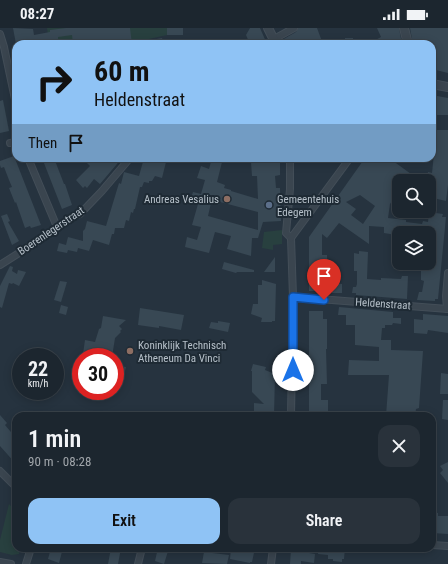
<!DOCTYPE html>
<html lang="en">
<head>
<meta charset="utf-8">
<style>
  body { margin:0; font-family:"Roboto Condensed",sans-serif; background:#29323b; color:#f1f3f6; height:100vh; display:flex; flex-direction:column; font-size:15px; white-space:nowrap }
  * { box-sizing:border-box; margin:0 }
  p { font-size:13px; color:#a0a5aa }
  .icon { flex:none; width:22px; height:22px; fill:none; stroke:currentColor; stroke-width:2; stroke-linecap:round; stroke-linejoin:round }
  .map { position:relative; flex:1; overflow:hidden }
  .drawer { position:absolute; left:12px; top:384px; width:424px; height:140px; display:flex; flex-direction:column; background:#1c262f; border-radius:12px; box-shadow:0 2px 10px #0003,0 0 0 1px #3a434b }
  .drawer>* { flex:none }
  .guide { position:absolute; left:12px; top:12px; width:424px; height:122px; border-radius:12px; box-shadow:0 2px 10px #0003,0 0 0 1px #3a434b; background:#8fc3f5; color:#111; overflow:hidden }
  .tools { position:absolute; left:392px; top:146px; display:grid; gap:8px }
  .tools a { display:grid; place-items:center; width:44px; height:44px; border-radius:8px; background:#1c262f; box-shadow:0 2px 10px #0003,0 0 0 1px #3a434b; font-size:20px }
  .speed { position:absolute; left:12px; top:320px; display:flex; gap:8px; font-size:20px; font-weight:700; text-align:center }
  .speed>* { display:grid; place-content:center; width:52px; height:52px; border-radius:50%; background:#1c262f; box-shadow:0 2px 10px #0003,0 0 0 1px #3a434b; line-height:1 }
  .speed small { font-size:10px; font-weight:400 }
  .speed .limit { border:6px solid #d22; background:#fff; color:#111 }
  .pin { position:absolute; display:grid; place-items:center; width:34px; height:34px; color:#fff; margin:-41px -17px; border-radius:50% 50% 50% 0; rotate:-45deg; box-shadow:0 0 4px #0007 }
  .pin .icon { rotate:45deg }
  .me { position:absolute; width:44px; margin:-22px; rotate:0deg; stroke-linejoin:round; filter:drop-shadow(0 0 3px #0008) }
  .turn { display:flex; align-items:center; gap:14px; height:84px; padding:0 16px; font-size:18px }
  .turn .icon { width:52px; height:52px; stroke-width:2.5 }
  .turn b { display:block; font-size:28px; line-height:34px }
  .then { display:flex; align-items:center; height:38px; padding:0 16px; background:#0003; gap:8px; font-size:15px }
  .round { display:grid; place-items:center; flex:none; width:42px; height:42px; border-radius:12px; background:#29323b }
  .overview { display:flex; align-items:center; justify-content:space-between; height:68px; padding:0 16px }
  h1 { font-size:24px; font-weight:600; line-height:30px }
  .cta { display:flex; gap:8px; margin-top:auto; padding:8px 16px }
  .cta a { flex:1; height:46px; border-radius:12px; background:#8fc3f5; color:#111; font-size:16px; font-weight:600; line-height:46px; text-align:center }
  .cta a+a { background:#29323b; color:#f1f3f6 }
  .status { display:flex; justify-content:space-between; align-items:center; height:28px; padding:0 20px; background:#1c262f; direction:ltr }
  .status svg { height:11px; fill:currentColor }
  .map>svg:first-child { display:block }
  .green { fill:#28403f }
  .building { fill:#384854; fill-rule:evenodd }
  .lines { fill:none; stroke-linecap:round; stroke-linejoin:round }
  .minor-casing { stroke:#434e58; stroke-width:8 }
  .tertiary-casing { stroke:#434e58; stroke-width:10 }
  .minor { stroke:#3a454f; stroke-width:6 }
  .tertiary { stroke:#3a454f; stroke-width:8 }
  .route-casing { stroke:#114b97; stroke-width:10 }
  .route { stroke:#1a73e8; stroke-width:7 }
  .education-dot { fill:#8d6e63; stroke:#1e2a34; stroke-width:1.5 }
  .service-dot { fill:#5c6f8a; stroke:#1e2a34; stroke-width:1.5 }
  .labels { text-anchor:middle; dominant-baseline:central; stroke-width:4; stroke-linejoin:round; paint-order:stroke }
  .poi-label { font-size:11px; fill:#b6c0c9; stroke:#1e2a34; text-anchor:start }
  .street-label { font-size:11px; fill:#b6c0c9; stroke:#1e2a34 }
</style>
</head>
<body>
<div class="status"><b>08:27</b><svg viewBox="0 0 49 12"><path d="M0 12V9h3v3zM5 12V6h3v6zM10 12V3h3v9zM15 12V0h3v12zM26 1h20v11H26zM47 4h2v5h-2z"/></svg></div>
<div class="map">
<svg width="448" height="536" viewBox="0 0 448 536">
  <rect width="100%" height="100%" fill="#26333f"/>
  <!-- green -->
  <g class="green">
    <path d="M47,0H167V7L140,13V16H49Z"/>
    <path d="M282,202V216L273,217V222L262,220L264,204Z"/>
    <path d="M9,476L16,483V520H21L19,526L12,527L0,524V512Z"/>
  </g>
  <!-- building -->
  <g class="building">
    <path d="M13,0L33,1L34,7L50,4V2L66,0H130L132,16H73L72,7L58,9V13H51V11L31,16H16Z"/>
    <rect x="167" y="0" width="16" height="7"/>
    <path d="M250,0H260L267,16H250L246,7Z"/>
    <path d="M298,0H317L323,16H284L282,12L296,4Z"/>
    <path d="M377,0H399L402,16H368L381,9Z"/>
    <path d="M410,0H448V45L432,41V16H413Z"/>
    <path d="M162,10L164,16H145V13Z"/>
    <rect x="345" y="10" width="8" height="6"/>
    <path d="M432,67L448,70V87H432Z"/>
    <path d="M3,72L9,103L0,105V73Z"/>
    <path d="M434,102H448V157L446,173L429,169V153H427L428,144L432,145L435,116H434Z"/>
    <path d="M14,128L41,197L31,200L30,198L25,200L16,174L15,175L9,160L12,159L9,152L4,139L1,140L0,137V133Z"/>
    <path d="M42,130H54L64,156H65L72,177L62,181Z"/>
    <path d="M82,130H122L100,156L94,151L87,160L85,158L83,160L76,152L90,138Z"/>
    <path d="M144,130H167L162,150L155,148L152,153H149V155L144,154L142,159H140L135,181H134L133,185L131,184L129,193L126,192L124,200H115L114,206H112L109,217L93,212L89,223L78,220L77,224L68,222L67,225L57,223L59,215L66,217L68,209L83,213V203L85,201L87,193L106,198L119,155L121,156L124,144L139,148Z"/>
    <path d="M212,130H223L217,154L225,157L224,160L231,162V163L258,171L257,148H252L251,134H280V147L275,148L276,160H280L281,193L263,194L258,210H252L251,228L227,221L231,208L215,204L209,225L185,219L187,209L197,212L201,199L192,197L198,176L190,173L193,164L201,166L205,152L197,150L201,138L209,141ZM220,174L258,184V202L208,188L211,175L219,177Z"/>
    <path d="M365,130H389L411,146V153H399V170L395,169L390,176L388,190L406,192V194L422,196L423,193L428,194L429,184L443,186L442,189H446L438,271H435V273L417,272L419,264H422L424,253L421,252V235H429V205H420V202L396,200V207L384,205V199L369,198V216L339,195L327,210L322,206V227H327L328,254L342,256V265H332V263H309V209ZM360,167L375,178L363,196L351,187L356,181L346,174Z"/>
    <path d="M7,186L10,193L8,194L19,213L12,217L1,188Z"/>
    <path d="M359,223L368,224L367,251L381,252V250L401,251L402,248H408L407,271L356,267V265H352L353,259H356L357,256V243H354V225L359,226Z"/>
    <path d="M275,229V244H264Z"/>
    <path d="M224,234L254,242V244H237L236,245L222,241Z"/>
    <path d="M10,238L13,239L12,243L17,246L18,242L26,244L19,258L13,255L12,256L9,255L2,280L0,279V258Z"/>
    <path d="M262,252L276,256L275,293H272V294H261L262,290L251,286L253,276H258V257H262Z"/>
    <path d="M60,253L67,254L61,274L54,272Z"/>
    <path d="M61,277L68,279L66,287L59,285Z"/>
    <path d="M339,279L393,284V290H401V296L393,295L392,297H385V300H382L381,312H391V322L423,323L419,380L416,381L415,388H386L389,347H348L349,332L379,333V319L355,317V297H346V287H338Z"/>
    <path d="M140,280L184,287L181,302L159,298V300L138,297Z"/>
    <path d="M309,283H323V291H327V321H326L327,356H321V372H328V388H309Z"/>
    <path d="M423,286L448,288V305L428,302L427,306L414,305V291L423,292Z"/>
    <path d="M103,288L126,292L119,298L122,301L120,303L121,304L115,310L112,329H100L83,326L85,312L95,314L99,301L101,300Z"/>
    <path d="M218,293L230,295L228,304L209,300L211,294L218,295Z"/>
    <path d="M253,336L266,339L265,342L275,346L274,388H260L261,387L254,386V375L264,376L252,364V343H251Z"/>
    <path d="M115,337L126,339L123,351H115Z"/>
    <path d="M441,345L448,346V366H440Z"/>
    <path d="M443,372H448V392L442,391Z"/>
    <path d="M0,387L7,395L5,397L16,410V436L0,418Z"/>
    <path d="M448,434V455L440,445L443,442L440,438Z"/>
    <path d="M432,484L438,485V488H448V506L432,505Z"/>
    <path d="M51,520H63L59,535L48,531Z"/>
    <path d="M111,520H121L118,536H108Z"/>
    <path d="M158,520H169L164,536L155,533Z"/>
    <path d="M231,520H255L252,534H250V535L230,531Z"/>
    <path d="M293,520H304L303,524L315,526L314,535L301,533V536H290L291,521H293Z"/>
    <path d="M319,520H345L344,531H342V534L333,533V531H328V527L318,526Z"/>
    <path d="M204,524L229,527L227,536L202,535Z"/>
  </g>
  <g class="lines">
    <!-- minor casing -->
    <g class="minor-casing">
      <g id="minor">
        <path d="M0,6L4,19L16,76"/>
        <path d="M274,11L294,0"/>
        <path d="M10,115L16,114"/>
        <path d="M28,130L57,199"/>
        <path d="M290,130V161L286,205L291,210"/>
        <path d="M291,210L293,269L291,388"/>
        <path d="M291,210L350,130"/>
        <path d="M0,237L38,213L70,190L80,186L102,163L130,130"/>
        <path d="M293,269L448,281"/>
        <path d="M447,281L446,268L448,245"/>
        <path d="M0,443L16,459"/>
        <path d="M432,517L448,518"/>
        <path d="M0,534L11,536"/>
        <path d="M26,536L31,520"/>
        <path d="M138,536L142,520"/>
        <path d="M271,536L273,520"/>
      </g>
    </g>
    <!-- tertiary casing -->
    <g class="tertiary-casing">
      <g id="tertiary">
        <path d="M268,0L276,16"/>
        <path d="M404,0L408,16"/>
        <path d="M432,56L448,59"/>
      </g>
    </g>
    <!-- minor -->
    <use href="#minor" class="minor"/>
    <!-- tertiary -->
    <use href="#tertiary" class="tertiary"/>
  </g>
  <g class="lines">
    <!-- route casing -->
    <g class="route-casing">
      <path id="route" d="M293,342V269L324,272"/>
    </g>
    <!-- route -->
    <use href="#route" class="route"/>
  </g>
  <!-- markers -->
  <g class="education-dot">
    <circle cx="227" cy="171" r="4"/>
    <circle cx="130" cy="323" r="4"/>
  </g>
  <circle class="service-dot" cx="269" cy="177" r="4"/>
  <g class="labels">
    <!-- poi labels -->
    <g class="poi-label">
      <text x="219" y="171" text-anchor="end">Andreas Vesalius</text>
      <text x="277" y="171">Gemeentehuis<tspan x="277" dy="13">Edegem</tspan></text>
      <text x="138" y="317">Koninklijk Technisch<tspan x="138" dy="13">Atheneum Da Vinci</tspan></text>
    </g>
    <!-- street labels -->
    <g class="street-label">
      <text transform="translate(51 203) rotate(-34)">Boerenlegerstraat</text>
      <text transform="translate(383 276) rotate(4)">Heldenstraat</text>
    </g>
  </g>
</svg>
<div class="tools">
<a><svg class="icon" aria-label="search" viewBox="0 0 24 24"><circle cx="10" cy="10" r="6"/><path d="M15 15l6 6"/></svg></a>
<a><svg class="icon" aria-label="layers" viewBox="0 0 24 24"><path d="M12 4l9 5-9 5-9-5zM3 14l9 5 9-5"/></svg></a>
</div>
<div class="speed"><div>22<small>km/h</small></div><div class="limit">30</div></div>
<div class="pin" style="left:324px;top:272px;background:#d93025"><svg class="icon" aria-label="arrive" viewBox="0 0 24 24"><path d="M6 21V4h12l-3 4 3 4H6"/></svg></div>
<svg class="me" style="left:293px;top:342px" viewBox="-20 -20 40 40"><circle r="19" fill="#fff"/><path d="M0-13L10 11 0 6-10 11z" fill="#1a73e8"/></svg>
<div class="guide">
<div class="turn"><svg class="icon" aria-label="right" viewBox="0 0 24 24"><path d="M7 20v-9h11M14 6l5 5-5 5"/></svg><div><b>60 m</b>Heldenstraat</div></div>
<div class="then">Then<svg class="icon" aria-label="arrive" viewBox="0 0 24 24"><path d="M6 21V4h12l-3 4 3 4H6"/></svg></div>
</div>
<section class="drawer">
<div class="overview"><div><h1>1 min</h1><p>90 m · 08:28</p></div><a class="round"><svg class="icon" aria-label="close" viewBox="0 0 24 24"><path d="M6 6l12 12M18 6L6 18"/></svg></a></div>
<div class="cta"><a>Exit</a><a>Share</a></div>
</section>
</div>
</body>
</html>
